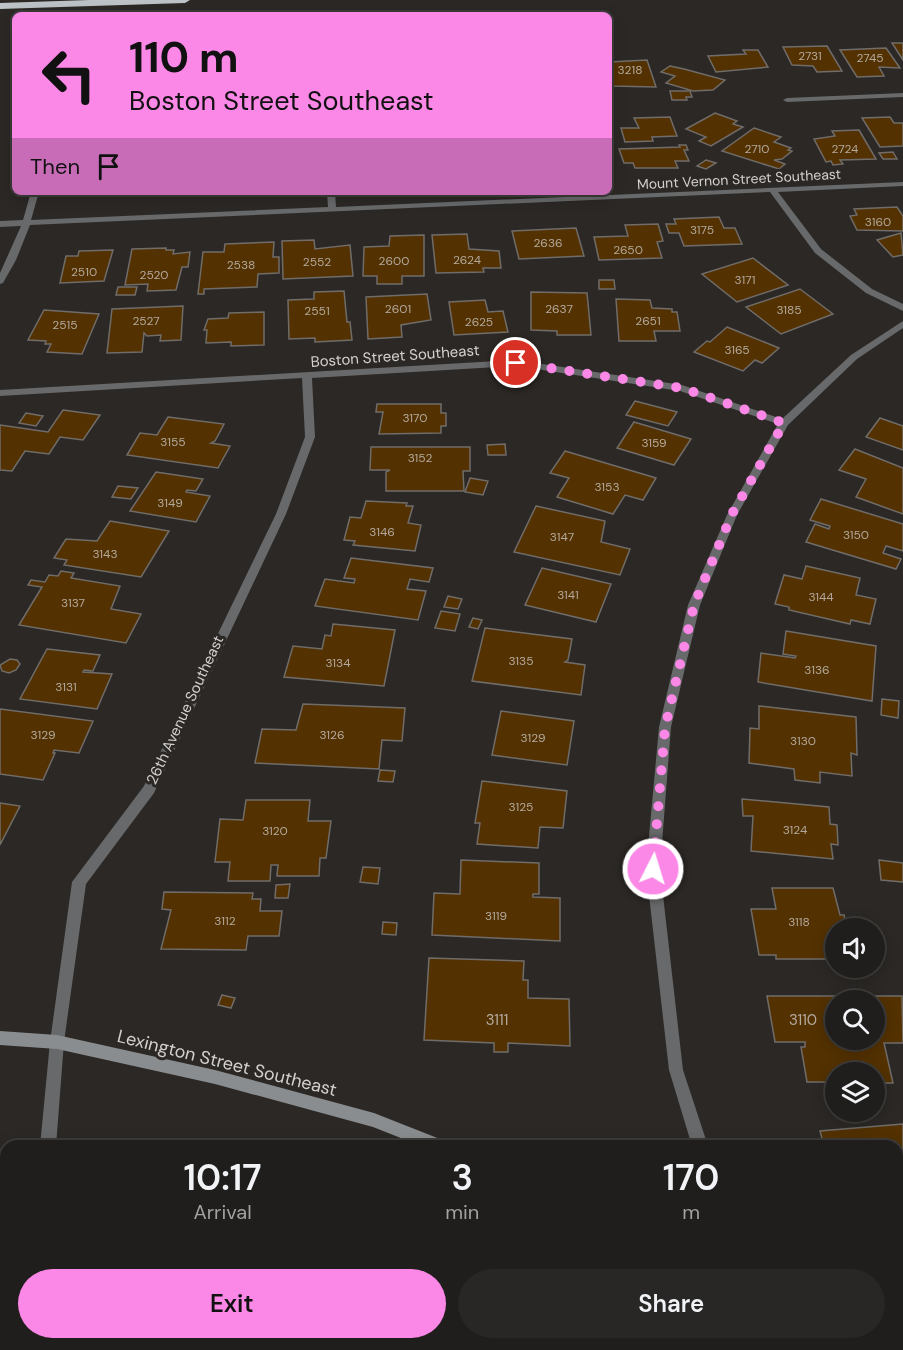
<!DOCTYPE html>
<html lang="en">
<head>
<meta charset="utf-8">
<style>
  body { margin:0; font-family:"DM Sans",sans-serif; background:#282725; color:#f1f3f6; height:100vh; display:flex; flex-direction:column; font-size:22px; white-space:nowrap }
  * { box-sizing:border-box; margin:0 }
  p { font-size:20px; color:#a2a2a3 }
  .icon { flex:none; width:33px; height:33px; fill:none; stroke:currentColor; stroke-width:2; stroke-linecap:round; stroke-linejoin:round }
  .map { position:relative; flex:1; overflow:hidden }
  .sheet { position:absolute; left:0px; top:1140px; width:903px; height:210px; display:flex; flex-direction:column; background:#201e1c; border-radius:18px 18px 0 0; box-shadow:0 3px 15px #0003,0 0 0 2px #3d3c3b }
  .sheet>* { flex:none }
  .top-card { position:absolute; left:12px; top:12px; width:600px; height:183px; border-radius:9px; box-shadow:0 3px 15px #0003,0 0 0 2px #3d3c3b; background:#fb87e6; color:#111; overflow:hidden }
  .buttons { position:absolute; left:825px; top:918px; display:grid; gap:12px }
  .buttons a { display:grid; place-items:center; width:60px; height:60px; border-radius:50%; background:#201e1c; box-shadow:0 3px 15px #0003,0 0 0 2px #3d3c3b; font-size:30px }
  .pin { position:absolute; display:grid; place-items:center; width:51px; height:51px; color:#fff; margin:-26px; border:3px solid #fff; border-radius:50%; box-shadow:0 2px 6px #0007 }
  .me { position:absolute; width:66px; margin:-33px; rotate:5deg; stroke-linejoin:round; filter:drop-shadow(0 0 4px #0008) }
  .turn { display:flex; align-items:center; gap:21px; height:126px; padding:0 18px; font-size:27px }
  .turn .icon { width:78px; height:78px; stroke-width:2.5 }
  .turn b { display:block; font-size:42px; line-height:51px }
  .then { display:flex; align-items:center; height:57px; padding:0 18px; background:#0003; gap:12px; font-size:22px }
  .eta { display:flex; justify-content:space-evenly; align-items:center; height:102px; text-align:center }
  .eta b { font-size:36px; font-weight:600; line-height:42px }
  .action { display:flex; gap:12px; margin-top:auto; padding:12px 18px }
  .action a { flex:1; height:69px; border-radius:36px; background:#fb87e6; color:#111; font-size:24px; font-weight:600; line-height:69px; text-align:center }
  .action a+a { background:#282725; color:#f1f3f6 }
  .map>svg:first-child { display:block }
  .building { fill:#533101; stroke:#706c69; stroke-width:1.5; fill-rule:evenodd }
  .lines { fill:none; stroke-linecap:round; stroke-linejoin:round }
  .street { fill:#67696a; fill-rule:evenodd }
  .secondary { fill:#8a8d8f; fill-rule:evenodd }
  .highway { fill:#bdc3c6; fill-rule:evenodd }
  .route { stroke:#fb87e6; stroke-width:10; stroke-dasharray:0 18 }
  .labels { text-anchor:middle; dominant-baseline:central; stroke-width:6; stroke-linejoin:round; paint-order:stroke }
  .number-label { font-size:12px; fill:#b3a99c }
  .far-street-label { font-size:14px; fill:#d3d1cf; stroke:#2b2825 }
  .street-label { font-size:15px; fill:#d3d1cf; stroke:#2b2825 }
  .near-number-label { font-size:15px; fill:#b3a99c }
  .near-street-label { font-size:18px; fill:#d3d1cf; stroke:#2b2825 }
</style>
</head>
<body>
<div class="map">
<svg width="903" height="1350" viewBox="0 0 903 1350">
  <rect width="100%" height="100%" fill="#2b2825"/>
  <!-- building -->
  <g class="building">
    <path d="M892,43H903V60Z"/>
    <path d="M827,46L842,71L817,72L813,66L792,65L783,47Z"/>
    <path d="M886,48L900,68L879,67L884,76L857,77L840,50Z"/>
    <path d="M743,50H758L768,67L716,72L708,56L746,54Z"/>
    <path d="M647,60L656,87L611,86L609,62Z"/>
    <path d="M670,66L684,69L725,80L713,90L693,91L666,83L675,76L661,72Z"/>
    <path d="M670,91H690L692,97H686L687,100H672Z"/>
    <path d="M715,113L737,121L733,124L743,127L711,146L699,141L706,137L686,129Z"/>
    <path d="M670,117L677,136L652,137L653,141L625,142L621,128H639L634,118Z"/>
    <path d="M890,117L894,123H903V146L880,147L862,118Z"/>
    <path d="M754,128L781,137L774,142L791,148L788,150L792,151L782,159L774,160L785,164L779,169L722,151Z"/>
    <path d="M859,130L876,159L840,160L843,164L833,165L831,161L826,162L814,139L835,136L832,131Z"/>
    <path d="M679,145H686L688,150H684L689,161H675L678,168H635L633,163H624L619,149L680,147Z"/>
    <path d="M893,152L897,159H883L879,153Z"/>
    <path d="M706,160L716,163L706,169L697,166Z"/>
    <path d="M95,192H145V194L100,196L94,195Z"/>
    <path d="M897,207L903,216V231L857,230L850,216L857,215L854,209Z"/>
    <path d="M719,217L724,228H735L742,244L684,246L679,233H669L666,224H676L674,219Z"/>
    <path d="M658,224L663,241L657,242L662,258L599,260L594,237L628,236L625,225Z"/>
    <path d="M576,228L584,256L519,259L512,231Z"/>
    <path d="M901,233L903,255L893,257L877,240Z"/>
    <path d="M467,234L469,249L499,251L501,268H483L484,272L436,273L432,235Z"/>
    <path d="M424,235V276H402V284H377V276H363L364,247L389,246L390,236Z"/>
    <path d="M314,240L315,249L350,245L353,276L283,279L282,241Z"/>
    <path d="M274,242L273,257H279V273L258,274L257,287L204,289V294H198L203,252H224L225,244Z"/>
    <path d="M166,248V250H174L173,254L190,252L188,267H182L176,290L147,291L148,284L125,285L132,249Z"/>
    <path d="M113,250L104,281L60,283L66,256H78L79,251Z"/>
    <path d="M753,258L788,285L737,302L702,274Z"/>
    <path d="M599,280H614L615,289H599Z"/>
    <path d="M118,287H137L135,295H116Z"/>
    <path d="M800,289L833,314L781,334L746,307Z"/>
    <path d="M344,291L347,322H350L352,340L315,342V338L289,339L288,300L314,299V292Z"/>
    <path d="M531,292L587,293L591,335H557V331L531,330Z"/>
    <path d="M427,294L431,320L401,325L402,337L368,339L366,297Z"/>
    <path d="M616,299L650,300L652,308L672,309V312H677L680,331H654L656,341H619Z"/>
    <path d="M485,300L488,312L503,311L508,332L454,335L449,302Z"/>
    <path d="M183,306L181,340L160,341L161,335L147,336L144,333L142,352L107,353L112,309Z"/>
    <path d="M44,310L99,314L82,354L47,352L51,344H45L46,341L28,340Z"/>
    <path d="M264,312V345L231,346V342L206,343L207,330H204L208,319L228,318L229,313Z"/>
    <path d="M727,327L779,348L762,363L755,360L743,371L694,352L707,341L710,342Z"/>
    <path d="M635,401L677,412L668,426L626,415Z"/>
    <path d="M377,404H441V413H446V426H441V433L379,434L383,412H376Z"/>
    <path d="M63,410L100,415L83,440L60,437L49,454L25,451L12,471L0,470V425L48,432Z"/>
    <path d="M26,413L43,416L36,426L19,423Z"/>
    <path d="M168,417L224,424L215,441L211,443L230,446L218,468L127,455L140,433L157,435Z"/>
    <path d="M880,418L903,426V450L866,437Z"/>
    <path d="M634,422L691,439L674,465L617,448Z"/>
    <path d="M505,444L506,455H488L487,445Z"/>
    <path d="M371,447H470V471H463L464,491H386V472L390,470H370Z"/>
    <path d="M855,449L903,468V514L856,497L866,479L839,470Z"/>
    <path d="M565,451L656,478L643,500L625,495L613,514L557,497L569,478L550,473Z"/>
    <path d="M156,472L203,479L196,491L187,490L186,492L210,496L196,522L130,511Z"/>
    <path d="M470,478L488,481L483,495L465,492Z"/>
    <path d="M118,486L138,488L131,499L112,497Z"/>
    <path d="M821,499L903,524V551L886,546L883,553L901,559L896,569L806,542L815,524L829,529L830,526L810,520Z"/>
    <path d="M366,501L407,503L406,506H413L408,523L421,525L415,551L353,545L355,541L344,540L350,517L361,518Z"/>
    <path d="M536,506L605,521L601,542L630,549L620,575L514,552Z"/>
    <path d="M110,521L169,531L141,577L64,565L67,560L54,558L66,539L97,541Z"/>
    <path d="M351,558L433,568L429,582L410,579L407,589L426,591L418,620L315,606L325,579L354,583L355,579L344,578Z"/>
    <path d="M806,566L860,578L856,595L876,599L870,624L851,620L850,624L789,610V607L775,604L784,575L802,579Z"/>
    <path d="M542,568L611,584L596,622L525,605Z"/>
    <path d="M61,571L74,573L71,578L120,586L111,609L141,614L126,643L19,625L42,587L28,585L31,580L45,582L49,575L58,576Z"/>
    <path d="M448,596L462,599L458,609L444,607Z"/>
    <path d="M441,611L460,614L455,631L435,628Z"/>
    <path d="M473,618L482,620L478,629L469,627Z"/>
    <path d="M333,624L395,630L384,686L284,677L293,646L322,649L325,635L331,636Z"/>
    <path d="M485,628L572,639L568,660L565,662L585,665L581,695L472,681Z"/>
    <path d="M786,631L876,646L872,701L758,682L761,653L795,658L796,656L783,654Z"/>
    <path d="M47,649L100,655L93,671L84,670L83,672L112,674L97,709L20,699Z"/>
    <path d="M10,659L17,660L20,664L16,670L9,673L2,671L0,665Z"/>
    <path d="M882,699L899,701L898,718L881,715Z"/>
    <path d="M303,704L405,708L402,741L382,740L379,769L255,763L262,729L296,730Z"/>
    <path d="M759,706L856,717L857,755L851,753L852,776L820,772V783L795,780L794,769L749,763L750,728L759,729Z"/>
    <path d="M0,709L93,721L79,753L54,750L53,753H55L43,780L0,774Z"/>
    <path d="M501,711L574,721L567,765L492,755Z"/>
    <path d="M380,770L395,771L393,782L378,781Z"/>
    <path d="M482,781L567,791L563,828L540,827L538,848L477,844L480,823H475Z"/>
    <path d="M742,799L829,807L830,824L837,825L838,845L831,844L833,859L751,851L753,816H743Z"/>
    <path d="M246,800H310L308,821H331L326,858H320L319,876H277L278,865H271L270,881H228L230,862H215L220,819L243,820Z"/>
    <path d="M0,803L20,806L0,845Z"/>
    <path d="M461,860L539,863V894H533V897L560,898V941L432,935L434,893L460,894Z"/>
    <path d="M879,860L903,863V882L881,880Z"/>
    <path d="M363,867L380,868L378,884L360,882Z"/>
    <path d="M290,884L288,898H275L276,885Z"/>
    <path d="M772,888H833L840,915H844L847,928H836V959H776V955H759L751,909H776Z"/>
    <path d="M164,892L253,893L252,899H261L260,911H282L279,936H248L246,950L161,949L171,910L162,909Z"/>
    <path d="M383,922L397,923L396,935L382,934Z"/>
    <path d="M429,958L524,961L523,980H528V998L569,999L570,1046L508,1043V1052H494V1043L424,1040Z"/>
    <path d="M222,995L235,998L231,1008L218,1005Z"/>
    <path d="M767,996H902L903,1043H884L893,1083H874V1072H836V1082H807L801,1047H805V1042H775ZM836,1000H874V1040H836Z"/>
    <path d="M903,1124V1200L897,1201V1146H824L820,1131Z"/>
    <path d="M495,1344H554L575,1350H493Z"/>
  </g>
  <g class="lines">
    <!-- street -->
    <g class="street">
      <path d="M903,93V97L787,102L783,100L787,98Z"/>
      <path d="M903,182V186L778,192L821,249L872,289L903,304V311L866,293L815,253L770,192L30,225L16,260L3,283L0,284V273L21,226L0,227V221L23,220L31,192H39L31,220L328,207L327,192H335L336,207Z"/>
      <path d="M903,321V328L857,359L788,425L737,515L700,605L671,727L660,869L683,1070L708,1146H692L669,1070L646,869L659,727L688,605L727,515L778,424L680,391L516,366L312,378L315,437L286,514L154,793L86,884L64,1042L56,1146H40L50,1042L72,882L144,786L276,514L305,437L302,378L0,396V390L516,360L682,385L782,419L851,355Z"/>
      <path d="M23,1344H41L40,1350H22Z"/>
      <rect x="733" y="1344" width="18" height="6"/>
    </g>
    <!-- secondary -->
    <g class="secondary">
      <path d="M0,1031L57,1035L215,1070L374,1113L445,1141L447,1146H421L373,1127L215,1084L57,1049L0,1045Z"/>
      <path d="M897,1308L903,1309V1325L897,1324Z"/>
    </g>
    <!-- highway -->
    <path class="highway" d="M89,0H190L185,3L0,9V3Z"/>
  </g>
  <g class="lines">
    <!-- route -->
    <path class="route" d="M516,363L682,388L784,423L732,514L694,605L665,728L653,869"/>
  </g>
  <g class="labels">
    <!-- number labels -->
    <g class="number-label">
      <text x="810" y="56">2731</text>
      <text x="870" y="58">2745</text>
      <text x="630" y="70">3218</text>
      <text x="757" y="149">2710</text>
      <text x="845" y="149">2724</text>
      <text x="878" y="222">3160</text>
      <text x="702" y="230">3175</text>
      <text x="548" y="243">2636</text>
      <text x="628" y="250">2650</text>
      <text x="467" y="260">2624</text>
      <text x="394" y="261">2600</text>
      <text x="317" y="262">2552</text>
      <text x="241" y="265">2538</text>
      <text x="84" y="272">2510</text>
      <text x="154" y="275">2520</text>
      <text x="745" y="280">3171</text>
      <text x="398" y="309">2601</text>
      <text x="559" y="309">2637</text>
      <text x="789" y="310">3185</text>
      <text x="317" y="311">2551</text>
      <text x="146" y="321">2527</text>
      <text x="648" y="321">2651</text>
      <text x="479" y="322">2625</text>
      <text x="65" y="325">2515</text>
      <text x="737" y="350">3165</text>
      <text x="415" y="418">3170</text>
      <text x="173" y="442">3155</text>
      <text x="654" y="443">3159</text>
      <text x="420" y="458">3152</text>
      <text x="607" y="487">3153</text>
      <text x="170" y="503">3149</text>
      <text x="382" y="532">3146</text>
      <text x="856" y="535">3150</text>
      <text x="562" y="537">3147</text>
      <text x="105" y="554">3143</text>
      <text x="568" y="595">3141</text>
      <text x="821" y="597">3144</text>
      <text x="73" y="603">3137</text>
      <text x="521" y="661">3135</text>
      <text x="338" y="663">3134</text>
      <text x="817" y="670">3136</text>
      <text x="66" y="687">3131</text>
      <text x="43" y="735">3129</text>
      <text x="332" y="735">3126</text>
      <text x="533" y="738">3129</text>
      <text x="803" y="741">3130</text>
      <text x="521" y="807">3125</text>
      <text x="795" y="830">3124</text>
      <text x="275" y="831">3120</text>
      <text x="496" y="916">3119</text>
      <text x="225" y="921">3112</text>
      <text x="799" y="922">3118</text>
    </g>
    <!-- far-street labels -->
    <g class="far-street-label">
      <text transform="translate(739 179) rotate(-3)">Mount Vernon Street Southeast</text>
    </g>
    <!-- street labels -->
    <g class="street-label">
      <text transform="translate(395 356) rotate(-4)">Boston Street Southeast</text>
      <text transform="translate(185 710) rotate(-65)">26th Avenue Southeast</text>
    </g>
    <!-- near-number labels -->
    <g class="near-number-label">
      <text x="497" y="1020">3111</text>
      <text x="803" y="1020">3110</text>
    </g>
    <!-- near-street labels -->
    <g class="near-street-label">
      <text transform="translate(227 1063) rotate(14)">Lexington Street Southeast</text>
    </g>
  </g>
</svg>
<div class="buttons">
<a><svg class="icon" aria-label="sound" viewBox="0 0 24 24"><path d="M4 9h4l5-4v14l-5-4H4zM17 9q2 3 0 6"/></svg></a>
<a><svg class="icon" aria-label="search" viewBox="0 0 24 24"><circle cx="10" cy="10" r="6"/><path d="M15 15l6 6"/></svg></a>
<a><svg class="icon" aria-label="layers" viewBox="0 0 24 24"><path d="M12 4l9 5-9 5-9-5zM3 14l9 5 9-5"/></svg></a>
</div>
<div class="pin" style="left:516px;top:363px;background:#d93025"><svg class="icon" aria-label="arrive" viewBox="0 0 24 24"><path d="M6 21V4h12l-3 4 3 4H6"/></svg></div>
<svg class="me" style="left:653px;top:869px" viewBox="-20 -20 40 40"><circle r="17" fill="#fb87e6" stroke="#fff" stroke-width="3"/><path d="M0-11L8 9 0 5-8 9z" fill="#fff"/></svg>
<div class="top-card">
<div class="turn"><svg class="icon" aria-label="left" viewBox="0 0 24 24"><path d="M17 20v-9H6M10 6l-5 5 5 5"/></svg><div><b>110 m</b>Boston Street Southeast</div></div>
<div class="then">Then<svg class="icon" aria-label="arrive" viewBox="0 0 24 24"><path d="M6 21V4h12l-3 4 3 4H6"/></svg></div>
</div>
<section class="sheet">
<div class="eta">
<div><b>10:17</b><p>Arrival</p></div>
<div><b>3</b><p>min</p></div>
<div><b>170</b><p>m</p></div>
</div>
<div class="action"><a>Exit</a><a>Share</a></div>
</section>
</div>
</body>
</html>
